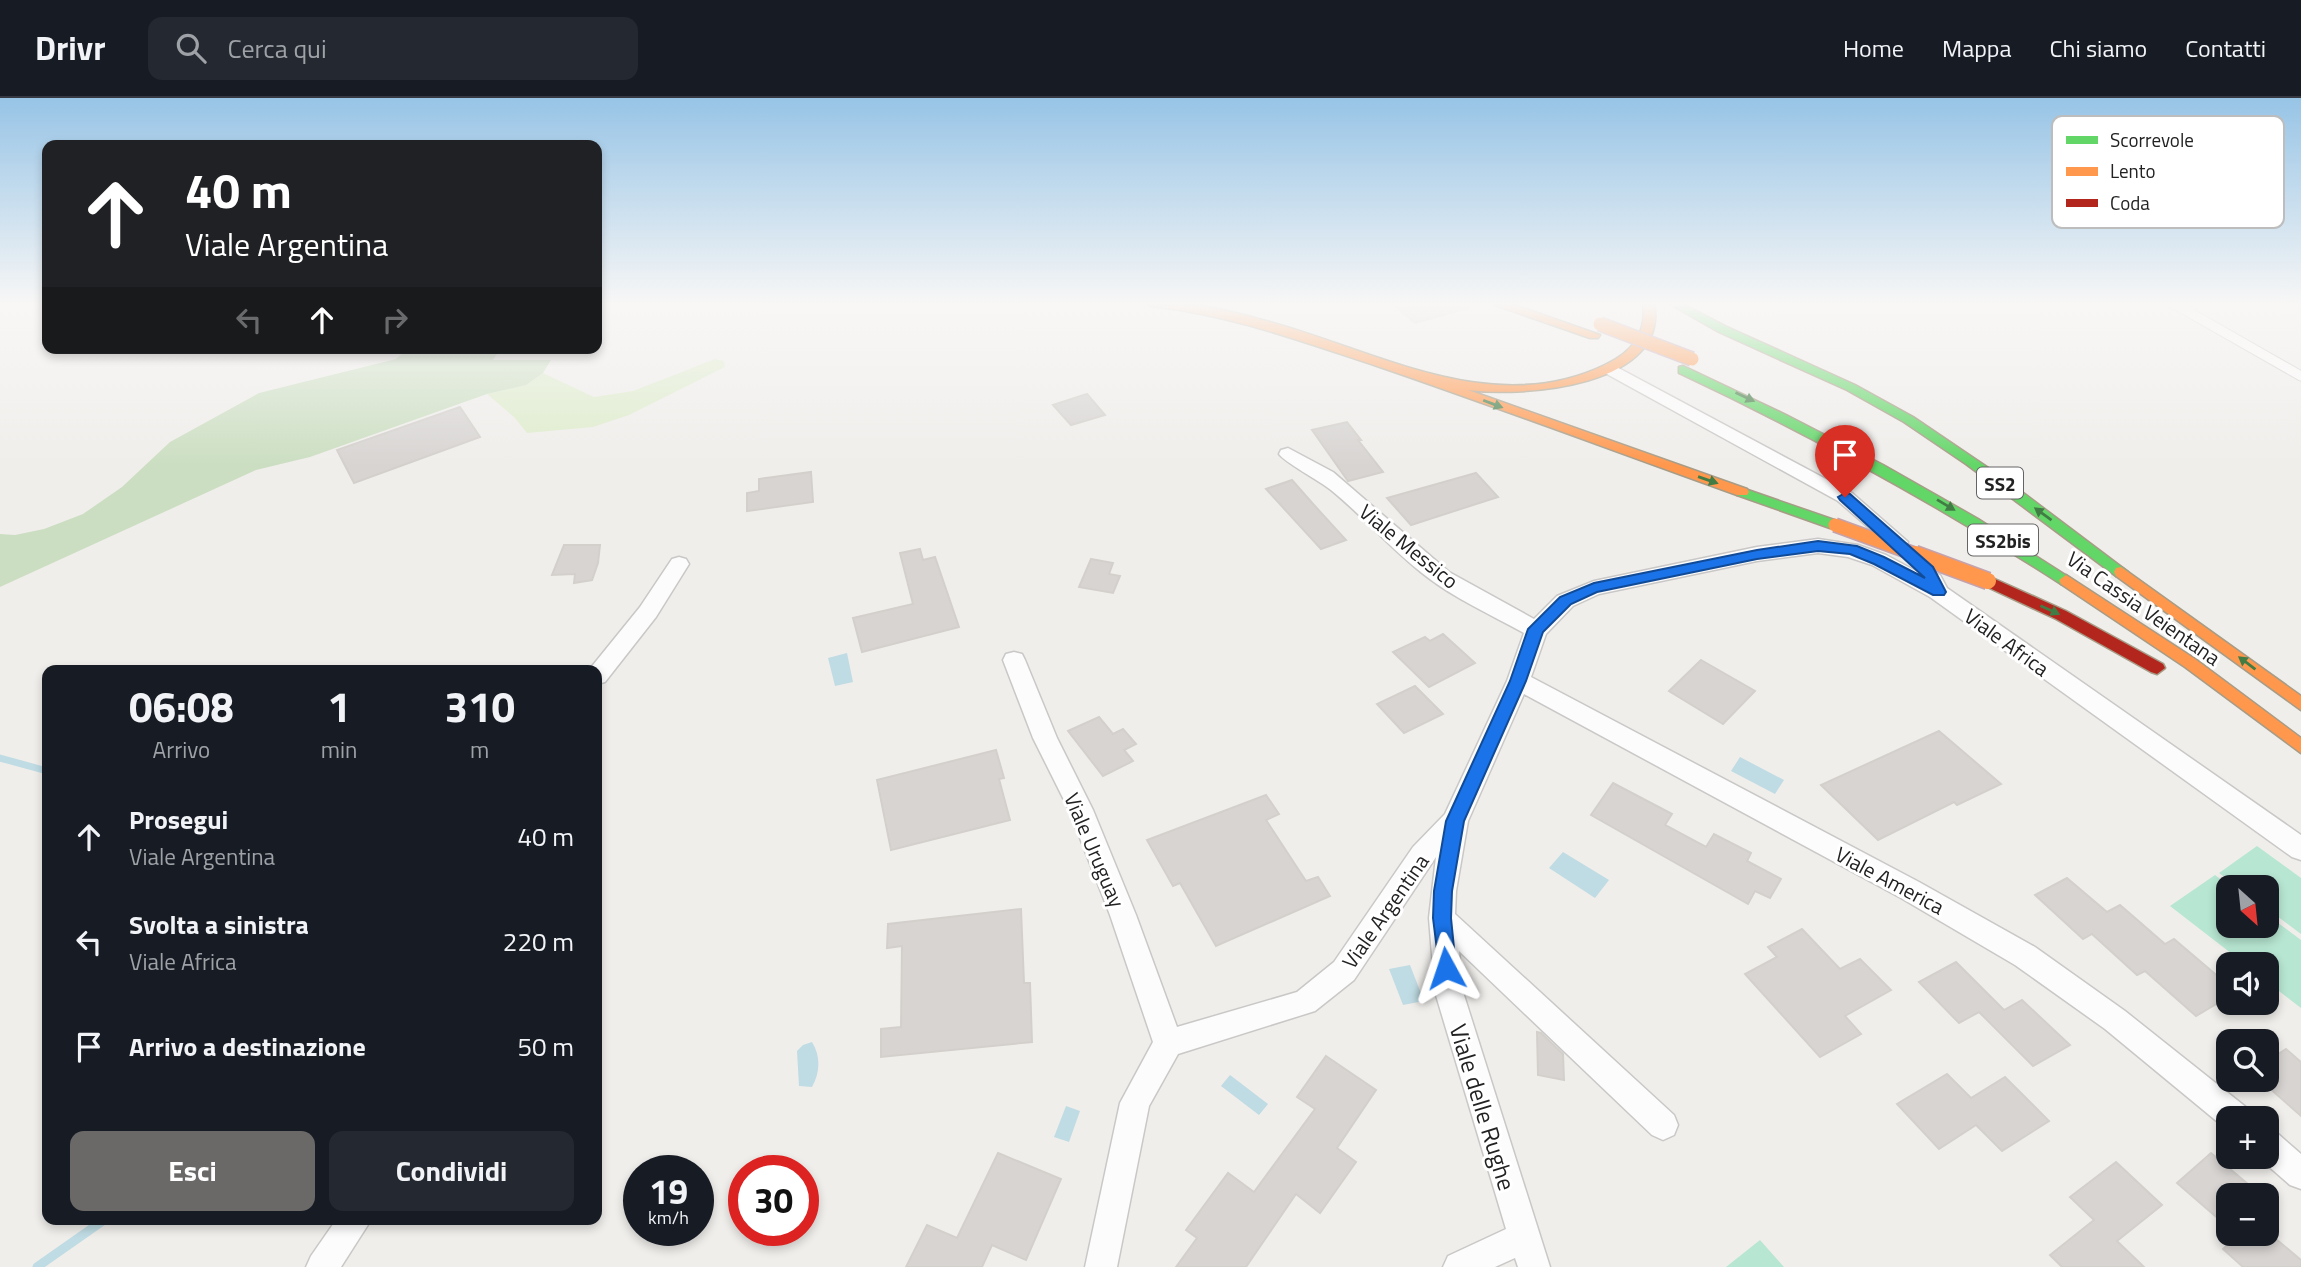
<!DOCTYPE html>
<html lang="it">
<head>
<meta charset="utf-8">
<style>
  body { margin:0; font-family:"Titillium Web",sans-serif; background:#242831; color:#f1f3f6; height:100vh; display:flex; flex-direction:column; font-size:26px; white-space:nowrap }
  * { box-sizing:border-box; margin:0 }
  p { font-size:23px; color:#9ea1a6 }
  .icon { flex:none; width:38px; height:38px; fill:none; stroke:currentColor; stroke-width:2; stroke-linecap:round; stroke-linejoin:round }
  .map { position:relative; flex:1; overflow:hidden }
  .panel { position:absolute; left:42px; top:567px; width:560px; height:560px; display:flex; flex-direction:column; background:#171b24; border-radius:14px; box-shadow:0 4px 10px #0003 }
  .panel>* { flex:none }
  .top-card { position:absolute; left:42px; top:42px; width:560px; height:214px; border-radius:14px; box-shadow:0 4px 10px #0003; background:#202124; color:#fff; overflow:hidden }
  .needle { width:46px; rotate:153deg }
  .buttons { position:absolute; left:2216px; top:777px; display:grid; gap:14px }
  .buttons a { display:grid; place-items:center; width:63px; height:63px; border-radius:14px; background:#171b24; box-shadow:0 4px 10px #0003; font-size:35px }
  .speed { position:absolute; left:623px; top:1057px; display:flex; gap:14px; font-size:35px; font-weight:700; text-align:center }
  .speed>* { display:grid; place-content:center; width:91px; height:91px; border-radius:50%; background:#171b24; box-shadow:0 4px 10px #0003; line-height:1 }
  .speed small { font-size:18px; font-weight:400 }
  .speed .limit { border:10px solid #d22; background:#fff; color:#111 }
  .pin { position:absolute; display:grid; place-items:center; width:60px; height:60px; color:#fff; margin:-72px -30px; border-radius:50% 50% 50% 0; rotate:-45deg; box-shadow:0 0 7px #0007 }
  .pin .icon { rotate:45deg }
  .me { position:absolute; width:77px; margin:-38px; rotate:355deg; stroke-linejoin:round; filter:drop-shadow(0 0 5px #0008) }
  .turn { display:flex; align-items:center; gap:24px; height:147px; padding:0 28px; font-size:32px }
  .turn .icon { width:91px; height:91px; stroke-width:2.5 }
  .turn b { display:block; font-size:49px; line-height:60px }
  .lanes { display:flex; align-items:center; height:66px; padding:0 28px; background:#0003; justify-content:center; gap:35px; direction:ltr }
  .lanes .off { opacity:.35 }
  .eta { display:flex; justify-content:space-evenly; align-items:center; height:119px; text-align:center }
  .eta b { font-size:42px; font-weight:700; line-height:49px }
  .button { display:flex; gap:14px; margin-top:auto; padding:14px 28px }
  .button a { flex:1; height:80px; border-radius:14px; background:#6a6968; color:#fff; font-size:28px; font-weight:700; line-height:80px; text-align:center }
  .button a+a { background:#242831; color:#f1f3f6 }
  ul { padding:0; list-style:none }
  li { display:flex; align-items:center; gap:21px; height:105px; padding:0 28px }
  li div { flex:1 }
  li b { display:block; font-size:26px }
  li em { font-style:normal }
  header { display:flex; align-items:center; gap:42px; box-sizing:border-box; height:98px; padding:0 35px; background:#171b24; border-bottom:2px solid #363941 }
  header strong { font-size:33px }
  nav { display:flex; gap:38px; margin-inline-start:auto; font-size:24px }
  .search { width:490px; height:63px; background:#242831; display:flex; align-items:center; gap:18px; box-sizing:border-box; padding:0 24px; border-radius:14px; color:#9ea1a6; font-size:26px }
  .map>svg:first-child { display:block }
  .grass { fill:#ddeccb }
  .forest { fill:#cbdec1 }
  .pitch { fill:#b7e6d2 }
  .water { fill:#bfdbe3 }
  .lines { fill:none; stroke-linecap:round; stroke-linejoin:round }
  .stream-far1 { stroke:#bfdbe3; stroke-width:7 }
  .stream { stroke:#bfdbe3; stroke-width:9 }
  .building { fill:#d7d4d2; stroke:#d3d0cc; stroke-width:2 }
  .lane-casing { stroke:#c9c8c7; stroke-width:11 }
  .street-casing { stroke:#c9c8c7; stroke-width:3 }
  .fast-casing { stroke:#a79c86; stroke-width:3 }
  .slow-casing { stroke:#a79c86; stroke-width:3 }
  .jam-casing { stroke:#a79c86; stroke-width:3 }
  .lane { stroke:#fdfcfc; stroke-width:9 }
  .street { fill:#fdfcfc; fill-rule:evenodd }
  .fast { fill:#63d668; fill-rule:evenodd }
  .slow { fill:#ff974d; fill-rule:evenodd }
  .jam { fill:#b3261e; fill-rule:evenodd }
  .slow-bridge-far1-casing { stroke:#c5a2ac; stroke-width:16; stroke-linecap:butt }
  .slow-bridge-casing { stroke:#c5a2ac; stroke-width:19; stroke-linecap:butt }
  .slow-bridge-far1 { stroke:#ff974d; stroke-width:13 }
  .slow-bridge { stroke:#ff974d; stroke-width:16 }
  .oneway { fill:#427c45 }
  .route { fill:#1a73e8; stroke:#114b97; stroke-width:2 }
  .labels { text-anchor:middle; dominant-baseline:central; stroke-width:6; stroke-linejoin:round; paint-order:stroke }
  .shield { fill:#fff; stroke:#646464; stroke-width:2 }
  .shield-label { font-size:19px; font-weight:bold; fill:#222 }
  .street-label { font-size:21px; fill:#222; stroke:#fff }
  .near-street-label { font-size:24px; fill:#222; stroke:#fff }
  .key { fill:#fff; stroke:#bdbdbd; stroke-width:2 }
  .key-label { font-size:19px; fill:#222 }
</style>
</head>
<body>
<header>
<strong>Drivr</strong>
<div class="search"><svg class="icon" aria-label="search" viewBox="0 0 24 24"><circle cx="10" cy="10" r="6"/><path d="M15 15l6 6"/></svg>Cerca qui</div>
<nav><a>Home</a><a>Mappa</a><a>Chi siamo</a><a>Contatti</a></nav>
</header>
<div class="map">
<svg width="2301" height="1169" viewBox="0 0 2301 1169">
  <rect width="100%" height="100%" fill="#f0eeeb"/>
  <!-- grass -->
  <path class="grass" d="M715,261L724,263L725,269L629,317L593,329L527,335L514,319L487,296L526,287L543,275L594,299L633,293Z"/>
  <!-- forest -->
  <path class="forest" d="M408,250H501L493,262H551L543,275L526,287L487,296L310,359L256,372L0,489V436L15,437L44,431L83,416L122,389L170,344L259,295L396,261Z"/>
  <!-- pitch -->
  <g class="pitch">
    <path d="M2257,748L2301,780V836L2266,810V789H2238L2219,775Z"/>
    <path d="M2215,777L2231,789H2228V828H2266V816L2301,842V910L2266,883V866H2245L2170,808Z"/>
    <path d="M1760,1142L1784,1169H1726Z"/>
  </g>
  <!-- water -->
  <g class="water">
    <path d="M847,555L853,584L835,588L828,560Z"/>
    <path d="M1740,659L1784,682L1775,696L1731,673Z"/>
    <path d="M1563,754L1609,782L1595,800L1549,770Z"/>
    <path d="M1410,867L1424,903L1403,907L1389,871Z"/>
    <path d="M812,944C821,958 820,975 812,989L799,988L797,953L803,947Z"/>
    <path d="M1230,977L1268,1006L1259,1017L1221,988Z"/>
    <path d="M1066,1008L1080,1013L1069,1044L1054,1039Z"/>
  </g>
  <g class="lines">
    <!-- stream-far1 -->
    <path class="stream-far1" d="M0,660L47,673"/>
    <!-- stream -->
    <path class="stream" d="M37,1169L104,1122"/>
  </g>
  <!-- building -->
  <g class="building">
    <path d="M1391,205H1467L1468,210L1415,225Z"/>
    <path d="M1087,296L1105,317L1071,327L1053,307Z"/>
    <path d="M460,309L480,339L354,385L337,352Z"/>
    <path d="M1347,324L1361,342H1358L1383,374L1348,383L1312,332Z"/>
    <path d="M811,374L813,404L747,413V395L759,393V381Z"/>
    <path d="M1476,375L1498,399L1411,427L1387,400Z"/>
    <path d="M1292,382L1314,407L1346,442L1321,451L1266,391Z"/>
    <path d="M564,447H600L598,465L592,482L574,485L575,476L552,477Z"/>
    <path d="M920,451L923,462L935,459L959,529L862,554L853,520L913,506L900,455Z"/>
    <path d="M1091,461L1113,465L1109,476L1120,478L1113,495L1079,489Z"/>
    <path d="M1443,536L1475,565L1429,589L1393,554L1425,539L1430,543Z"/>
    <path d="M1701,562L1755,593L1723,626L1669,593Z"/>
    <path d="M1415,588L1443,616L1404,635L1377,606Z"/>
    <path d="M1099,619L1113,636L1123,631L1136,646L1124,652L1133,663L1103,678L1068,633Z"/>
    <path d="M1939,633L2001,686L1957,707L1954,704L1878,742L1821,687Z"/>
    <path d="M996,652L1004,680L999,681L1010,722L891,752L877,682Z"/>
    <path d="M1613,685L1672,716L1665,727L1706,749L1714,736L1751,755L1747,763L1781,781L1770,800L1755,793L1748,806L1591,717Z"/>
    <path d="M1266,697L1279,716L1266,722L1306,783L1318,779L1330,798L1216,848L1180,785L1173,788L1147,742Z"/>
    <path d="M2067,780L2107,814L2120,807L2165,846L2174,841L2228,887V899L2196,918L2145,873L2137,877L2092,836L2083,841L2035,797Z"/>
    <path d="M1021,811L1024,885H1030L1032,944L881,959V931L901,929L902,848L887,850L888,826Z"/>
    <path d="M1802,831L1840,871L1860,861L1891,892L1845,918L1861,936L1820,959L1745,876L1777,859L1768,849Z"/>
    <path d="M1956,864L2004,912L2022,902L2070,947L2033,968L1979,914L1959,925L1919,884Z"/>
    <path d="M1537,934L1541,935L1563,956L1564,982L1538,977Z"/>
    <path d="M2286,951L2301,964V1018L2266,987V964Z"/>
    <path d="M1326,958L1376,992L1337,1050L1356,1064L1320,1115L1296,1096L1246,1169H1176L1197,1140L1186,1132L1228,1075L1254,1094L1315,1011L1297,999Z"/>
    <path d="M1947,976L1971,1000L2005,979L2049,1023L2002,1053L1976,1027L1939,1051L1897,1006Z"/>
    <path d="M998,1055L1061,1081L1026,1162L992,1147L982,1169H906L927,1127L957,1140Z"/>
    <path d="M2211,1055L2261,1097H2228V1129L2177,1085Z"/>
    <path d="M2116,1064L2162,1107L2117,1143L2144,1169H2062L2050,1157L2094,1122L2070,1099Z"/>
    <path d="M2239,1136H2270L2301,1162V1169H2243L2223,1151Z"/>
  </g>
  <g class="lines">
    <!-- lane casing -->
    <g class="lane-casing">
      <path id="lane" d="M2173,205L2301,278"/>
    </g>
    <!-- street casing -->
    <g class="street-casing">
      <g id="street">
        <path d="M1611,266L1852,395L1908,444L1905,449H1891L1838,403L1605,275L1602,271L1605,267Z"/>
        <path d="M1288,350L1333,374L1449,474L1534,521L1557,498L1594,483L1757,449L1818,441L1858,447L1886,457L1925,478L1933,475L1940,477L1947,490L2301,737V762L2292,759L1930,499L1872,467L1848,459L1818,455L1757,463L1599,496L1573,508L1546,536L1531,579L1919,784L2035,849L2125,913L2247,1010L2251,1020H2228V1031L2225,1030L2105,931L2015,867L1901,800L1524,596L1468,723L1456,793L1455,816L1674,1017L1678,1027L1674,1037L1663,1042L1652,1037L1459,853L1463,894L1550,1169H1518L1515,1160L1495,1169H1443L1448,1158L1506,1131L1435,894L1429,820L1436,759L1354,882L1315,913L1178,956L1149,1008L1117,1169H1085L1120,1005L1153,944L1110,817L1069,712L1033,640L1003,562L1006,556L1014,554L1022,556L1025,562L1057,640L1093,712L1136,817L1177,929L1297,894L1334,864L1413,749L1445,716L1507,583L1524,535C1490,516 1453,500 1422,475C1390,450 1363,418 1331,392C1320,383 1284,364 1279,356L1281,352Z"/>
        <path d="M679,459L686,461L689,466L656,519L605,584L597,586V572H589L640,509L672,461Z"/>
        <path d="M2266,1031L2277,1035L2301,1056V1091L2290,1087L2258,1059H2266Z"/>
        <path d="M336,1122H371L341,1169H306L311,1158Z"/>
      </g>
    </g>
    <!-- fast casing -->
    <g class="fast-casing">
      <g id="fast">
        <path d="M1668,205H1681L1727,229L1855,287L1913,319L2006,382L2128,474L2121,479L2116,478L1966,366L1904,324L1847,292L1719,234Z"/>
        <path d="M1683,268L1786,317L1883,367L1978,421L2073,482L2071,486H2061C1938,407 1811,337 1679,275V269Z"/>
        <path d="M1742,390L1840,424L1842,427L1840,430H1830L1737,397L1735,394Z"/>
      </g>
    </g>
    <!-- slow casing -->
    <g class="slow-casing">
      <g id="slow">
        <path d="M1145,205C1185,202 1227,212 1266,223C1375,252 1491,322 1605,267C1632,254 1647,236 1643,205H1654C1670,289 1523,299 1468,292L1747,391L1749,394L1747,397H1737C1617,354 1497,309 1377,268C1300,243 1232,217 1151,208Z"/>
        <path d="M1494,205H1509L1600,237L1598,240H1590L1495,207Z"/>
        <path d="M2121,469L2301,598V612L2116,478L2114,474L2116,470Z"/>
        <path d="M2066,477L2195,561L2301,640V655L2185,569L2061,486L2059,482Z"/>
      </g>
    </g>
    <!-- jam casing -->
    <g class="jam-casing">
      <path id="jam" d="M1988,478L2066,513L2163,566L2165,570L2157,576L2151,574L2056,521L1983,487L1981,483L1983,479Z"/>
    </g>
    <!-- lane -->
    <use href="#lane" class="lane"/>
    <!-- street -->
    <use href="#street" class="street"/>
    <!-- fast -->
    <use href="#fast" class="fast"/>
    <!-- slow -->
    <use href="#slow" class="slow"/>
    <!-- jam -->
    <use href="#jam" class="jam"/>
    <!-- slow-bridge-far1 casing -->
    <g class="slow-bridge-far1-casing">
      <g id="slow-bridge-far1">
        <path d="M1600,226L1692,261"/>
        <path d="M1835,427L1920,458"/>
      </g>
    </g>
    <!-- slow-bridge casing -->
    <g class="slow-bridge-casing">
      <path id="slow-bridge" d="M1915,456L1988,483"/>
    </g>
    <!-- slow-bridge-far1 -->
    <use href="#slow-bridge-far1" class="slow-bridge-far1"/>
    <!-- slow-bridge -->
    <use href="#slow-bridge" class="slow-bridge"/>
  </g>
  <!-- one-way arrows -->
  <defs><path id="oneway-solid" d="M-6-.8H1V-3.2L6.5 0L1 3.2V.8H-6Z" transform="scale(1.75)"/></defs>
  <g class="oneway">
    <use href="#oneway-solid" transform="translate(1745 299) rotate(25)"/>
    <use href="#oneway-solid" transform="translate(1493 306) rotate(21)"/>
    <use href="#oneway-solid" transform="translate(1708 382) rotate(19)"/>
    <use href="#oneway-solid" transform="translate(1946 407) rotate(31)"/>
    <use href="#oneway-solid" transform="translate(2043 416) rotate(-144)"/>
    <use href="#oneway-solid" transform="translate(2050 512) rotate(24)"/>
    <use href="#oneway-solid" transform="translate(2247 565) rotate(-143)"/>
  </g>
  <!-- sky -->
  <linearGradient id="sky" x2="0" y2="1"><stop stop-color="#97c4e6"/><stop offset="0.56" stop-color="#f8f7f6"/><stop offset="1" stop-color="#f8f7f6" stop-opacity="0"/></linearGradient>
  <rect width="2301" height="368" fill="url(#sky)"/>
  <!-- route -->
  <path class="route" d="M1845,395L1850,396L1933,469L1946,494L1944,497H1933L1874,466L1850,456L1818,453L1757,461L1597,494L1571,506L1543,534L1526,583L1464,723L1452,793L1451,820L1456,870L1453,876L1446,878L1440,876L1433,820L1434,793L1446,723L1510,583L1528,531L1560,499L1594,485L1757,452L1818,443L1857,448L1884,459L1925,480L1840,402L1838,399Z"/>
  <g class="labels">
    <!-- shield labels -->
    <g class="shield">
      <rect x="1977" y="369.5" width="46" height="31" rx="5"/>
      <rect x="1968" y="426.5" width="70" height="31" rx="5"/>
    </g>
    <g class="shield-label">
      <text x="2000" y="385">SS2</text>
      <text x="2003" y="442">SS2bis</text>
    </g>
    <!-- street labels -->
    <g class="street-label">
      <text transform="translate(1409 448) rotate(39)">Viale Messico</text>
      <text transform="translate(2144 510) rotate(35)">Via Cassia Veientana</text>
      <text transform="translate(2007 544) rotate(36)">Viale Africa</text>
      <text transform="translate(1095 752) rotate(67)">Viale Uruguay</text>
      <text transform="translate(1890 782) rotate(28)">Viale America</text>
      <text transform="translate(1385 813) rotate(-55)">Viale Argentina</text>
    </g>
    <!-- near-street labels -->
    <g class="near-street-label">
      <text transform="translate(1483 1009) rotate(73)">Viale delle Rughe</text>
    </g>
  </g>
  <!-- legend -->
  <rect x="2052" y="18" width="232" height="112" rx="10" class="key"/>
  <rect x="2066" y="38" width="32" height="8" fill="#63d668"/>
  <rect x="2066" y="69" width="32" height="9" fill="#ff974d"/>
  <rect x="2066" y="101" width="32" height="8" fill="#b3261e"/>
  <g class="key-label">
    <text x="2110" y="49">Scorrevole</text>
    <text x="2110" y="80">Lento</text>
    <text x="2110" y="112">Coda</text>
  </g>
</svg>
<div class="buttons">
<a><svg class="needle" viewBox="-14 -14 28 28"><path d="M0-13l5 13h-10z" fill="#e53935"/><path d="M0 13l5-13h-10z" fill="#9ea1a6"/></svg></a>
<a><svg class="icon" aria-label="sound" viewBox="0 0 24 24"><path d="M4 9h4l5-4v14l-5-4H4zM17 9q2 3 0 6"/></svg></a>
<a><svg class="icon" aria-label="search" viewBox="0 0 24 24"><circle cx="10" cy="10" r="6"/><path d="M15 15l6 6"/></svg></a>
<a>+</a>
<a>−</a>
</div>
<div class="speed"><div>19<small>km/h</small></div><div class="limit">30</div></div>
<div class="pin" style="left:1845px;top:399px;background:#d93025"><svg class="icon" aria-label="arrive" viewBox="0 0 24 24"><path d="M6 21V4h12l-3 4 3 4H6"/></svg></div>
<svg class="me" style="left:1446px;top:870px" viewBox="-20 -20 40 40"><path d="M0-17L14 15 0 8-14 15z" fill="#1a73e8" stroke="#fff" stroke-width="4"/></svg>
<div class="top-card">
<div class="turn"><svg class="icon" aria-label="ahead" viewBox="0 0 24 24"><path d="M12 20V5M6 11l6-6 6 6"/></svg><div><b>40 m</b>Viale Argentina</div></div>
<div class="lanes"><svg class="icon off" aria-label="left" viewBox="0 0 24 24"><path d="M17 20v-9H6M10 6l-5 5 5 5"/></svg><svg class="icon" aria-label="ahead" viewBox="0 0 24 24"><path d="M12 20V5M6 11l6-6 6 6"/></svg><svg class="icon off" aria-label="right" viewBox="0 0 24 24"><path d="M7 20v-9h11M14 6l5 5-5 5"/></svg></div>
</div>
<section class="panel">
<div class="eta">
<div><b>06:08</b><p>Arrivo</p></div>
<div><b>1</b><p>min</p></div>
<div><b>310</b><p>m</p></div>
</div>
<ul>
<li><svg class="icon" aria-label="ahead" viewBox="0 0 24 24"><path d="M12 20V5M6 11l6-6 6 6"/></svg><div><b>Prosegui</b><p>Viale Argentina</p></div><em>40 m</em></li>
<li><svg class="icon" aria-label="left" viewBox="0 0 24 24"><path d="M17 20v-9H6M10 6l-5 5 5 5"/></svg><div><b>Svolta a sinistra</b><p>Viale Africa</p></div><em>220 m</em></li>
<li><svg class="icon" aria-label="arrive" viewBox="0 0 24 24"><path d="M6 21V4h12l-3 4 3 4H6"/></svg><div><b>Arrivo a destinazione</b></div><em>50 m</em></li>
</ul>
<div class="button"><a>Esci</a><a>Condividi</a></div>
</section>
</div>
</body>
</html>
